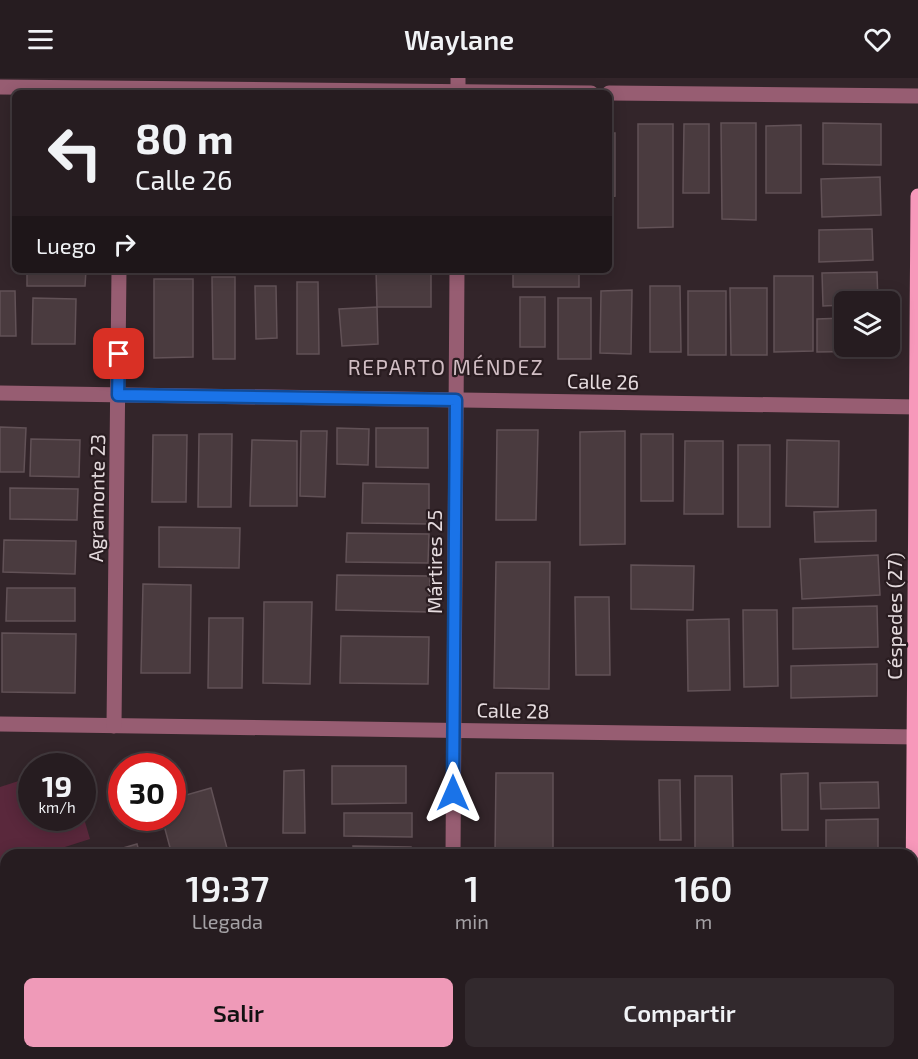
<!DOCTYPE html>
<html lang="es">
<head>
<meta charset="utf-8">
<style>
  body { margin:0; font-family:"Exo 2",sans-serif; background:#32292d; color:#f1f3f6; height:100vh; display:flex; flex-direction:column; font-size:22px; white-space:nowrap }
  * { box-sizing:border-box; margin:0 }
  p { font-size:20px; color:#a4a1a5 }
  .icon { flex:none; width:33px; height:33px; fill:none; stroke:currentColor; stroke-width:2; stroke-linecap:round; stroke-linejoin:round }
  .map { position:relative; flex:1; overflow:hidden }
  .details { position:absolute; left:0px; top:771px; width:918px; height:210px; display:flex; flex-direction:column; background:#261c20; border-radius:18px 18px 0 0; box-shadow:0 3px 15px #0003,0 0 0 2px #423a3e }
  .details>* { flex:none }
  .banner { position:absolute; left:12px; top:12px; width:600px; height:183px; border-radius:9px; box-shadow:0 3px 15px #0003,0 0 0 2px #423a3e; background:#261c20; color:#f1f3f6; overflow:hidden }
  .controls { position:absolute; left:834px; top:213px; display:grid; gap:12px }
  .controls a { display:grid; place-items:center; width:66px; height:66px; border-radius:9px; background:#261c20; box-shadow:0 3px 15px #0003,0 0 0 2px #423a3e; font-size:30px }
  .speed { position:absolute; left:18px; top:675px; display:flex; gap:12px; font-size:30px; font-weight:700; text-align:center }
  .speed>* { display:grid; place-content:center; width:78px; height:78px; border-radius:50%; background:#261c20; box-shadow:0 3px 15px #0003,0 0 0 2px #423a3e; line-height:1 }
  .speed small { font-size:15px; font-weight:400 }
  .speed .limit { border:9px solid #d22; background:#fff; color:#111 }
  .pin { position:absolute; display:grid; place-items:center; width:51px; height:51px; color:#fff; margin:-26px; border-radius:12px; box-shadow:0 3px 9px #0006 }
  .me { position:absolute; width:66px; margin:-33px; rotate:0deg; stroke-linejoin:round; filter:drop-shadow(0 0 4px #0008) }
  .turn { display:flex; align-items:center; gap:21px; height:126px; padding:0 24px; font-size:27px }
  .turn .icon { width:78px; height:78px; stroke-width:2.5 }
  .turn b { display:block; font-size:42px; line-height:51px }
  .then { display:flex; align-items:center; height:57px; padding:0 24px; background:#0003; gap:12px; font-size:22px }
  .eta { display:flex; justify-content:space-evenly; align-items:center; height:102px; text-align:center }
  .eta b { font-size:36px; font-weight:600; line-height:42px }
  .primary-button { display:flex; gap:12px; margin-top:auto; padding:12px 24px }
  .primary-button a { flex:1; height:69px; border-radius:9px; background:#ef9ab8; color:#111; font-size:24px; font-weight:600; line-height:69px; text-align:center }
  .primary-button a+a { background:#32292d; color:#f1f3f6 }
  header { display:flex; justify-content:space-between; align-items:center; height:78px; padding:0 24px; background:#261c20; font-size:27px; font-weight:600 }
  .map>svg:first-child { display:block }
  .green { fill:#5a283c }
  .building { fill:#4a3b3f; stroke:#625257; stroke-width:1.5 }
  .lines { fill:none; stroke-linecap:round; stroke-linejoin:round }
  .minor { stroke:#975d72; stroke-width:15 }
  .major { stroke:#f798ba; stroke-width:15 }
  .route-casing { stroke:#114b97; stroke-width:15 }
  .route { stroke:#1a73e8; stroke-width:10 }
  .labels { text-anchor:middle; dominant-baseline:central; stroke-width:4.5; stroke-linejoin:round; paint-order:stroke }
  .street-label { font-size:20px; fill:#e5dbde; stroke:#291c20 }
  .neighbourhood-label { font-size:21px; letter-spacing:1.5px; fill:#d0bdc3; stroke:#291c20 }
</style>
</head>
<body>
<header><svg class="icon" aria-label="menu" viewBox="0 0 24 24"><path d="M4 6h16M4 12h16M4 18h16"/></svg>Waylane<svg class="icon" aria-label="heart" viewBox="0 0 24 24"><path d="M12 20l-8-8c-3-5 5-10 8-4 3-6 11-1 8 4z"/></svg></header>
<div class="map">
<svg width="918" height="981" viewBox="0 0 918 981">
  <rect width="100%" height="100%" fill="#33252a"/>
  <!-- green -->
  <path class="green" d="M31,699L32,740H82L83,737L90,761L40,777H6V788L0,790V709Z"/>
  <!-- building -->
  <g class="building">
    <path d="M721,45H756V142L722,141Z"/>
    <path d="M823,45L881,46V87L823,86Z"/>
    <path d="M638,46H673V149L638,150Z"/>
    <path d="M684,46H709V115H683Z"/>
    <path d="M801,47V115H766V48Z"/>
    <path d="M609,55H615V118L609,119Z"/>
    <path d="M880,99L881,137L822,139L821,101Z"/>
    <path d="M872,151L873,182L819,184V152Z"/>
    <path d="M27,192H86L85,208H27Z"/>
    <path d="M376,192H431V229H377Z"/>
    <rect x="513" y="192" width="66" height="17"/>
    <path d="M877,194L878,224H844V227L823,228L822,195Z"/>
    <path d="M774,198H813V273L774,274Z"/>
    <path d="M212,199H235V281H213Z"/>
    <path d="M154,201H193V279L154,280Z"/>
    <path d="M297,204H318L319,276H297Z"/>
    <path d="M255,208H276L277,260L256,261Z"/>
    <path d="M650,208H680L681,274H650Z"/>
    <path d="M730,210H767V277H731Z"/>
    <path d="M632,212L631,276L600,275L601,213Z"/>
    <path d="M0,213H15L16,258H0Z"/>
    <rect x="688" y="213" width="38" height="64"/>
    <rect x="520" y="219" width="25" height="50"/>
    <path d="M33,220L76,221L75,266H32Z"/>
    <rect x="558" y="220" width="33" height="61"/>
    <path d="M377,229L378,266L342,268L339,231Z"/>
    <path d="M844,240V268H880V273L817,274V241Z"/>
    <path d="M0,349L26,350L24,394H0Z"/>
    <path d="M337,350L369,351L368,387L337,386Z"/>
    <path d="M376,350H428V390L376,389Z"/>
    <path d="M497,352H538L536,442H496Z"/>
    <path d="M301,353H327L325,419L300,418Z"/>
    <path d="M625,353V466L580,467V354Z"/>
    <path d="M199,356H232L231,429H198Z"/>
    <rect x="641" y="356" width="32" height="67"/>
    <path d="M153,357H187L186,424H152Z"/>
    <path d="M31,361L80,362L79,399L30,398Z"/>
    <path d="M252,362L297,363V428H250Z"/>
    <path d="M787,362L839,363L838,429L786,428Z"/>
    <path d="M685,363H723V436H684Z"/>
    <rect x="738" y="367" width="32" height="82"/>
    <path d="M363,405L429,406V446L362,445Z"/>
    <path d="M10,410L78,411L77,442L10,441Z"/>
    <path d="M876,432V463L815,464L814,434Z"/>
    <path d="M159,449L240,450L239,490L159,489Z"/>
    <path d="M347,455L429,456L428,485L346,484Z"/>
    <path d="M4,462L76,463L75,496L3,494Z"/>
    <path d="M878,477L880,517L802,521L800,481Z"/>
    <path d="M496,484H550L549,611L494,610Z"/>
    <path d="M631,487L694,488L693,532L631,531Z"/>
    <path d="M337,497L430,498L429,534L336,532Z"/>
    <path d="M143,506L191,507L190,595H141Z"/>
    <path d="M7,510H75V543H6Z"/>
    <path d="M575,519H609L610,597H576Z"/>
    <path d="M264,524H312L310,606L263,605Z"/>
    <path d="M877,528L878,569L793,571V530Z"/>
    <path d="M743,532H777L778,608L744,609Z"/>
    <path d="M209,540H243L242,610H208Z"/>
    <path d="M729,541L730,612L688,613L687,542Z"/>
    <path d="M2,555L76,556L75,615L2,614Z"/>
    <path d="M341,558L429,559L428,606L340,605Z"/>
    <path d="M877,586V618L791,620V588Z"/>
    <path d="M332,688H406V725L332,726Z"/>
    <path d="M304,692L305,755H283L284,693Z"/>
    <path d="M496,695H553V777H495Z"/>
    <path d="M808,695V752H782L781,696Z"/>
    <path d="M695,698H732L733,771H695Z"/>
    <path d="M659,702H680L681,762H660Z"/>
    <path d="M878,704L879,730L821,731L820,705Z"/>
    <path d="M211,710L228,774L217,777H172L162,740H172V721Z"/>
    <path d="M344,735H412V759L344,758Z"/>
    <path d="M878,741V770L826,771V742Z"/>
    <path d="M137,766L140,777H99Z"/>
    <path d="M353,768L411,769V777H353Z"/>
    <path d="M340,774V777H317V775Z"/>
    <path d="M0,923H6V975H59V981H0Z"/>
  </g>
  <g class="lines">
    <!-- minor -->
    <g class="minor">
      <path d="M0,9L591,15"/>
      <path d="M458,15V0"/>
      <path d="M609,15L918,18"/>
      <path d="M0,315L918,329"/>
      <path d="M0,646L918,659"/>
      <path d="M114,648L119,192"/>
      <path d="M453,777L457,192"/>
      <path d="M452,981V975"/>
    </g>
    <!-- major -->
    <g class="major">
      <path d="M912,959L918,118"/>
      <path d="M912,981V975"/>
    </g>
  </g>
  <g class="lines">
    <!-- route casing -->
    <g class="route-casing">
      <path id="route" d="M119,276L118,317L456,322L453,715"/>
    </g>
    <!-- route -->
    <use href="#route" class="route"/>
  </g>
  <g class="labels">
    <!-- street labels -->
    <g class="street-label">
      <text transform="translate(603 303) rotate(1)">Calle 26</text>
      <text transform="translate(96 420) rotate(-89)">Agramonte 23</text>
      <text transform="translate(434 484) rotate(-90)">Mártires 25</text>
      <text transform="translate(894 538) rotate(-90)">Céspedes (27)</text>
      <text transform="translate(513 632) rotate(1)">Calle 28</text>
    </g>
    <!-- neighbourhood labels -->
    <g class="neighbourhood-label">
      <text x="446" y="288">REPARTO MÉNDEZ</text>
    </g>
  </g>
</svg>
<div class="controls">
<a><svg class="icon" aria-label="layers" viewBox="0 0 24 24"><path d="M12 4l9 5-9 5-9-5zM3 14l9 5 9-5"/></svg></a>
</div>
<div class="speed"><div>19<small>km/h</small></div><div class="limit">30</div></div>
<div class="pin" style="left:119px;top:276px;background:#d93025"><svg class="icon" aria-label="arrive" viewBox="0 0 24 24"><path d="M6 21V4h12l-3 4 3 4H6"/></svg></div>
<svg class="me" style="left:453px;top:715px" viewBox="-20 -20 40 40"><path d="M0-17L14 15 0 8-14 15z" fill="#1a73e8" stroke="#fff" stroke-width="4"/></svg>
<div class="banner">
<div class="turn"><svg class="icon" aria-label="left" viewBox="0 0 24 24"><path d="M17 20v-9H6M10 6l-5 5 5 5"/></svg><div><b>80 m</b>Calle 26</div></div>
<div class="then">Luego<svg class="icon" aria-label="right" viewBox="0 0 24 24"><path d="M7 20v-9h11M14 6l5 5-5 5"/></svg></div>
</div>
<section class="details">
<div class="eta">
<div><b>19:37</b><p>Llegada</p></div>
<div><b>1</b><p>min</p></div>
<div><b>160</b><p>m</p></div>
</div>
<div class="primary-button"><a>Salir</a><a>Compartir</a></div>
</section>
</div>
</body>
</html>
